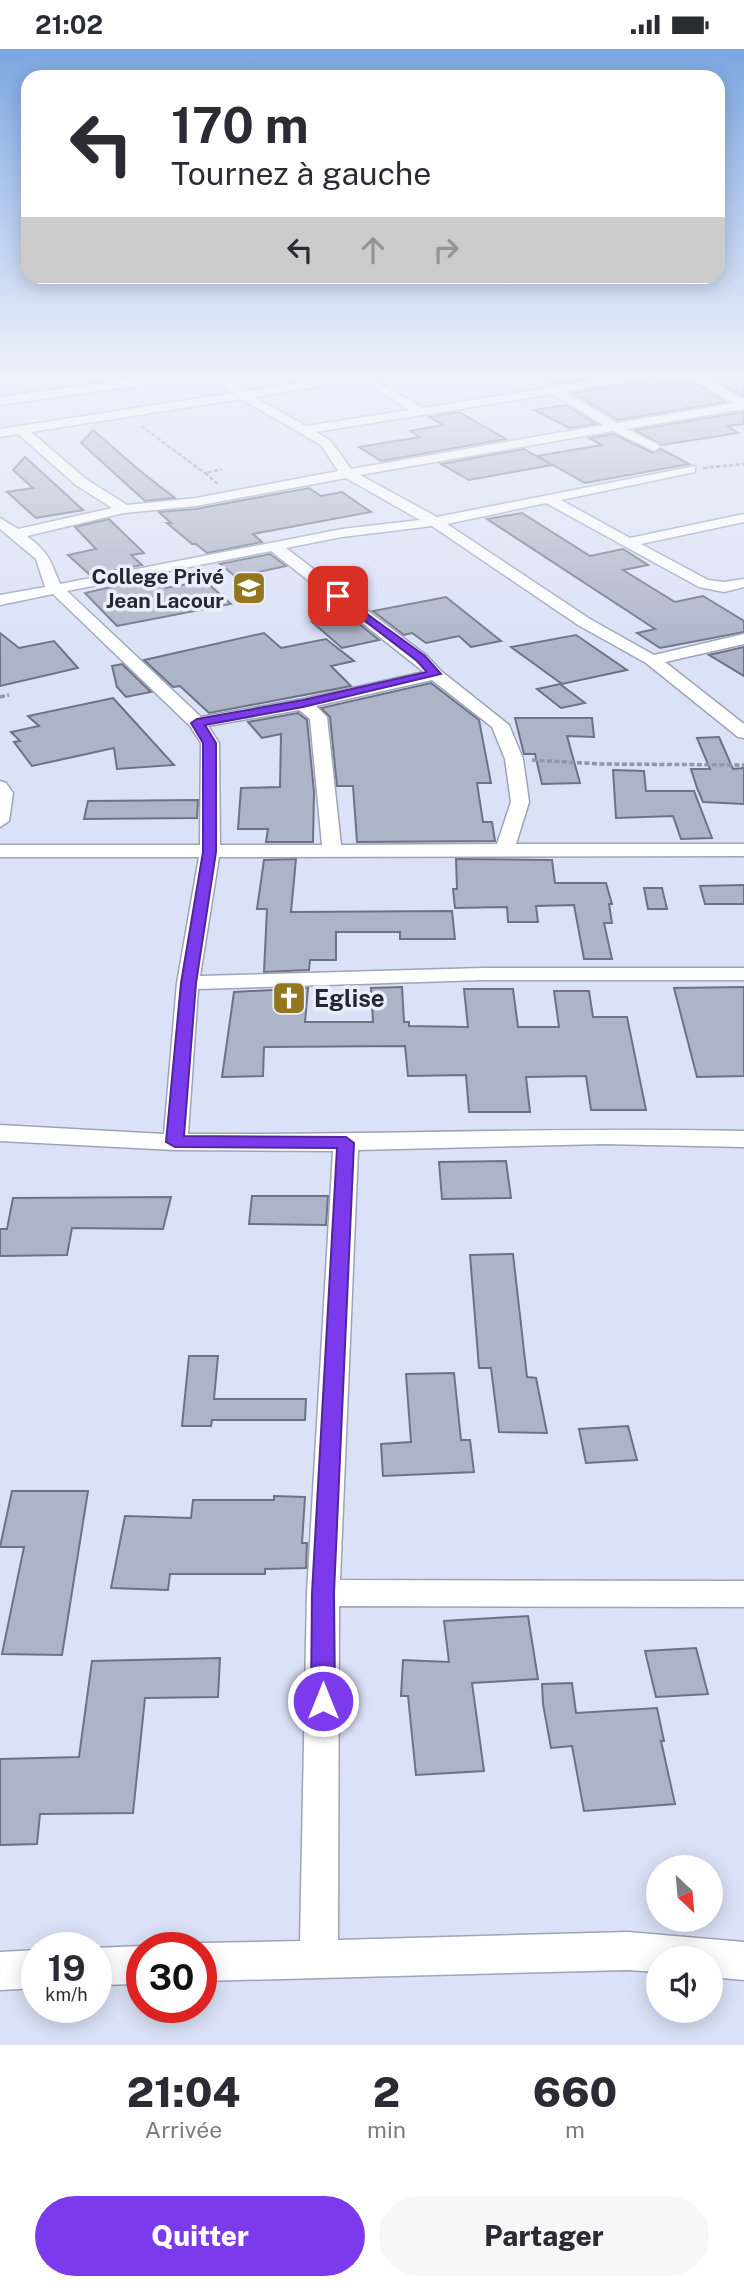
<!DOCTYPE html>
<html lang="fr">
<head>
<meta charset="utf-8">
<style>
  body { margin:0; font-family:"Public Sans",sans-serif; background:#f7f7f7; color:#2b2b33; height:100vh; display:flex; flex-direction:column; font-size:26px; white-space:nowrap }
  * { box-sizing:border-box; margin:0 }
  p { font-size:23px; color:#7c7c81 }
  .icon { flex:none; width:38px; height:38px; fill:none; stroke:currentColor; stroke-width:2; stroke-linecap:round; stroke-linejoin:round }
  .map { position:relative; height:1996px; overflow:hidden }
  .details { display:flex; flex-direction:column; background:#fff; flex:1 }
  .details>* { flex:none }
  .hud { position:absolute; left:21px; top:21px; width:704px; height:214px; border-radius:21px; box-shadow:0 4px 18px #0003; background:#fff; color:#2b2b33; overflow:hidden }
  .needle { width:46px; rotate:154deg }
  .controls { position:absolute; left:646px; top:1806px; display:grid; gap:14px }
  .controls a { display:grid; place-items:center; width:77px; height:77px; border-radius:50%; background:#fff; box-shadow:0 4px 18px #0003; font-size:35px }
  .speed { position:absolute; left:21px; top:1883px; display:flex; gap:14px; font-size:35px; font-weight:700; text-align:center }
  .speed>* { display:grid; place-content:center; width:91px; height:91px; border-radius:50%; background:#fff; box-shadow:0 4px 18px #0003; line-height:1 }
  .speed small { font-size:18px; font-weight:400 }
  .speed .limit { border:10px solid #d22; background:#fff; color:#111 }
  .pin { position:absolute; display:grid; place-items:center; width:60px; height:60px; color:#fff; margin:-30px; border-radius:14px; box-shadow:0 4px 10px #0006 }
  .me { position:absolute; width:77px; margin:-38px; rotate:0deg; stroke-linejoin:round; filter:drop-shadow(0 0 5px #0008) }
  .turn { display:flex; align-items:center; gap:24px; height:147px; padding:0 35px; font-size:32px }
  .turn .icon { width:91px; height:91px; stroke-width:2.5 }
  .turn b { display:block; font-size:49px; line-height:60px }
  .lanes { display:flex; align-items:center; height:66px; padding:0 35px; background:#0003; justify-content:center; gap:35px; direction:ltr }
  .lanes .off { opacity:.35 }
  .eta { display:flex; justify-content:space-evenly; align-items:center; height:119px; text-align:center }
  .eta b { font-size:42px; font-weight:800; line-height:49px }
  .button { display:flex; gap:14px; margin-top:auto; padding:14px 35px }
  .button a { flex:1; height:80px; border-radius:42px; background:#7c3aed; color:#fff; font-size:28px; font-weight:800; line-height:80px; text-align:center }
  .button a+a { background:#f7f7f7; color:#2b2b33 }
  .status { display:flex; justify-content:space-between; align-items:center; height:49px; padding:0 35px; background:#fff; direction:ltr }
  .status svg { height:19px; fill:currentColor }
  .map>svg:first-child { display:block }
  .building { fill:#adb4c8; stroke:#6d7385; stroke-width:2 }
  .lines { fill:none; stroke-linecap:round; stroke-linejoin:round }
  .street-casing { stroke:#9da4b8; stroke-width:3 }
  .path-far1 { stroke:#9297a7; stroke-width:2.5; stroke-dasharray:4.5 2; stroke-linecap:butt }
  .path { stroke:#9297a7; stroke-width:3.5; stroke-dasharray:5 2.5; stroke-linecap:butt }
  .street { fill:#fff; fill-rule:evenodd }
  .route { fill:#7c3aed; stroke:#51269a; stroke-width:2 }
  .labels { text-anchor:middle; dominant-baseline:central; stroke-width:7; stroke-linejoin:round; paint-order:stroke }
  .far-poi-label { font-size:21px; font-weight:bold; fill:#252830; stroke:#ebeffc; text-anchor:end }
  .poi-label { font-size:24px; font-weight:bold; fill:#252830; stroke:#ebeffc; text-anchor:start }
</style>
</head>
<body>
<div class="status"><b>21:02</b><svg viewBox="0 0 49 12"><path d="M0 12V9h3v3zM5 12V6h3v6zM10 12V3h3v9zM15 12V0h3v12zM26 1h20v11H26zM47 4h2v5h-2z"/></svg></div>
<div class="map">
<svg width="744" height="1996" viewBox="0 0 744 1996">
  <rect width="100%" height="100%" fill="#dbe2f7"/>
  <!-- building -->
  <g class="building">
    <path d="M534,323H627L556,335Z"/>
    <path d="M727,324L744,331V347L706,327Z"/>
    <path d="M657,329L668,334L687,330L726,353L618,371L574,344Z"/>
    <path d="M566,356L596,375L569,379L534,361Z"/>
    <path d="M459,363L506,390L381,412L359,398L420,388L410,382L443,376L429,368Z"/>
    <path d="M744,363V375L727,377L738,384L662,396L635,381Z"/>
    <path d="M93,381L139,421L175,449L145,452L81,394Z"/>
    <path d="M613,385L653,404L661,400L689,415L585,434L537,407L602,396L589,389Z"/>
    <path d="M524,400L552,416L469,431L441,415Z"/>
    <path d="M25,408L58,438L83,461L36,469L7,443L33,439L13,421Z"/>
    <path d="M309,439L321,447L342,443L371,463L253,485L262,493L207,504L196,495H192L167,474H171L159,463L196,460Z"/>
    <path d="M522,464L590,507L623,500L648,516L623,521L675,553L703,547L744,572V583L660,599L637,584L655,580L487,470Z"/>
    <path d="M109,470L144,504L131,506L142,516L90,526L68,506L96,500L75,478Z"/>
    <path d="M270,505L286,517L236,528L220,515Z"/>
    <path d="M154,528L166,539L205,532L231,555L117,577L85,544Z"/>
    <path d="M446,548L501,592L471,598L459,587L426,594L412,584L404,586L373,562Z"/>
    <path d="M347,567L348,566L379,591L342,599L312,573Z"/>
    <path d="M0,584L19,599L54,592L78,619L0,637Z"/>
    <path d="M264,584L281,599L326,590L354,612L331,617L351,637L209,664L180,637L173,638L144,611Z"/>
    <path d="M576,586L627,621L562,635L511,598Z"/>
    <path d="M744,598V627L709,606Z"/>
    <path d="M122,615L151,643L126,648L117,638L112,617Z"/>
    <path d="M431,634L479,671L491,734H477L483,773H492L495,792L357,793L353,737H337L330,668L321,659Z"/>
    <path d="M560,635L585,654L561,659L537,640Z"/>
    <path d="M113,649L174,716L117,720L114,699L32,717L14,693L20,692L11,683L39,677L28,667Z"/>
    <path d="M298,664L307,671L314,743L313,793H266L268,780H238L241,739L280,738L281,685L262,689L248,673Z"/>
    <path d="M515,669H592L594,688L567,687L580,734L542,735L535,705H524Z"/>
    <path d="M719,688L733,720L744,719V755L703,753L697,739L691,720H710L697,689Z"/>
    <path d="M613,721L644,722L646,742H694L712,789L681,790L673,767L616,769Z"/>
    <path d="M198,751L197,769L84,770L88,752Z"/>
    <path d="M296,810L291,863L452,862L455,890H400V883H336V911H310L309,921L264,923L267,860H257L264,811Z"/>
    <path d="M456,810L552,811L555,834H606L612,855H609L612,874H604L612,910H584L574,856L536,857L538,873H508L507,858L455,859L453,840H457Z"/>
    <path d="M744,836V855H705L700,837Z"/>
    <path d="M644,839H662L667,860H648Z"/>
    <path d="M402,938L404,973H409V977L468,978L464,940H513L518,978H559L554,942H589L593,968H627L646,1061H591L586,1027L526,1028L530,1063H469L466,1026L408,1027L405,997L264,998L263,1027L222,1028L234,943L308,939L305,973H373L371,939Z"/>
    <path d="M744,938V1027L697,1028L674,939Z"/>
    <path d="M506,1112L511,1149L442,1150L439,1113Z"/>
    <path d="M252,1147H328L326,1176L249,1175Z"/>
    <path d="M171,1148L163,1180L72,1179L67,1206L0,1207V1180H7L13,1149Z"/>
    <path d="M513,1205L527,1328L536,1329L547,1384L499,1383L491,1319H479L470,1206Z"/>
    <path d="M189,1307H218L214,1350H306L305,1371H212L211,1377H182Z"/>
    <path d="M454,1324L461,1391H470L474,1423L383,1427L381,1395L411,1393L406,1325Z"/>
    <path d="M628,1377L637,1411L586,1414L579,1380Z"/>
    <path d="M12,1442H88L62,1606L2,1605L24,1498H0Z"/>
    <path d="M274,1447L305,1448L302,1494H307L306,1519L265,1520V1525H170L168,1541L111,1539L125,1467L191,1469L193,1451H274Z"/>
    <path d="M528,1567L538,1630L472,1634L484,1722L416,1726L408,1647H401L403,1611L449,1613L444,1572Z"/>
    <path d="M696,1599L708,1645L656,1648L645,1602Z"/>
    <path d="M220,1609L218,1648L145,1649L133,1764L40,1765L37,1795L0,1796V1710L79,1708L92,1612Z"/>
    <path d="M572,1634L576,1664L657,1659L664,1692H661L675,1755L584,1762L572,1697L551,1699L543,1655L542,1635Z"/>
  </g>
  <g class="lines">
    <!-- street casing -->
    <g class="street-casing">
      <g id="street">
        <path d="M182,323H217L245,342L366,323H395L373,330L423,359L646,323H675L566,343L617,374L734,354L679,323H693L744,350V360L626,380L658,395L660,398L654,402L613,382L360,426L437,468L695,417V423L561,451L630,489L744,465V473L641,495L708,531L724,533L744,530V538L724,543L699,538L546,454L447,475L590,570L654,606L744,585V595L665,613L744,675V689L738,688L646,614L578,576L432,477L342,488L286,499L427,607L441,622L509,676L523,710L529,753L516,795H744V807L219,808L200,927L483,919H744V931H483L198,940L188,1085C373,1086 559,1078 744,1082V1098L603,1095L358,1101L340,1531L744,1532V1558L339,1557L338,1891L628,1883L744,1893V1931L710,1928V1909H658V1923L628,1921L201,1932V1899H190L201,1894L300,1892L307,1544L333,1102L175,1101L0,1092V1076L164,1085L177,934L199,808H0V796H200L201,694L190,677L53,545L0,556V546L45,538L36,510L0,480V469L18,480L112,459L76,436L18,385L0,388V380L232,344L207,327L0,356V348ZM362,331L409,361L306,377L254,348ZM553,345L603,376L351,420L330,391L316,383ZM241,350L321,396L338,422L196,449L127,456L86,430L31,383ZM346,429L420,471L342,480L60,535C50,511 50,505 27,487L124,464L196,457ZM271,502L424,623L303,650L201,668L67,542ZM432,631L492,678L505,710L511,753L497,795L341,796L327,668L316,657ZM299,661L310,670L322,796H220L219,694L208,677Z"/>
        <path d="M0,732L6,734L13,744L9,772L0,778Z"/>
        <path d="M142,1897L146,1899H142V1935L96,1936L95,1899Z"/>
        <path d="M37,1901V1939L0,1941V1903Z"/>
      </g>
    </g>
    <!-- path-far1 -->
    <g class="path-far1">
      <path d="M141,377L205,424"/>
      <path d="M703,419L744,415"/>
      <path d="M218,435L205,424L222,420"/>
    </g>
    <!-- path -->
    <g class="path">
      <path d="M0,648L9,646"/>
      <path d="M532,711L601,715L744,716"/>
    </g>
    <!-- street -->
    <use href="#street" class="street"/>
  </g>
  <!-- sky -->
  <linearGradient id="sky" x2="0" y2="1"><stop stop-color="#7ca6e2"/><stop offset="0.54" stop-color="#eff2fb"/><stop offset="1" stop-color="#eff2fb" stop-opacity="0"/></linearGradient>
  <rect width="744" height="603" fill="url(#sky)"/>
  <!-- route -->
  <path class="route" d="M338,544L425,607L441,625L303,658L205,676L216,694V803L196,934L184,1087L346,1088L354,1094L334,1544L335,1652L332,1659L323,1662L315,1659L311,1652L312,1544L337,1099L175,1098L166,1093L181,934L203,803V694L191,674L197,670L303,651L427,623L417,612L335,549V545Z"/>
  <!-- icons -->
  <defs>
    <g id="school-square" transform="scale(1.75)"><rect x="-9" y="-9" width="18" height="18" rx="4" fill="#93771e" stroke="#ebeffc"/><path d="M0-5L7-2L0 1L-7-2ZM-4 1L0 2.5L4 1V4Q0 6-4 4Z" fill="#fff"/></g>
    <g id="church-square" transform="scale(1.75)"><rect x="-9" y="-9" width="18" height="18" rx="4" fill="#93771e" stroke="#ebeffc"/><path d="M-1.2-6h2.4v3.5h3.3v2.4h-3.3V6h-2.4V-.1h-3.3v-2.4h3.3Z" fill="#fff"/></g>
  </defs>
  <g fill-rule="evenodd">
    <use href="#school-square" x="249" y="539"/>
    <use href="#church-square" x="289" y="949"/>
  </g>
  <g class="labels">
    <!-- far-poi labels -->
    <g class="far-poi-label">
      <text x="224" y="527">College Privé<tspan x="224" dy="24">Jean Lacour</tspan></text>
    </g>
    <!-- poi labels -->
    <g class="poi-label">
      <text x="314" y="949">Eglise</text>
    </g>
  </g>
</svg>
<div class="controls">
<a><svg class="needle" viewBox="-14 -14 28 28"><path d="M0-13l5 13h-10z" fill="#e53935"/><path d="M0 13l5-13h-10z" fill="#7c7c81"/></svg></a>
<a><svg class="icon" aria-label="sound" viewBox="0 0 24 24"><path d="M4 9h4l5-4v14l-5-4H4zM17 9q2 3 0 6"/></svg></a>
</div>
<div class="speed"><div>19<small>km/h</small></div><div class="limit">30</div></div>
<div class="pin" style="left:338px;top:547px;background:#d93025"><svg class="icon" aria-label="arrive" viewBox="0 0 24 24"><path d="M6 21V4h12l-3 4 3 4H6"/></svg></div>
<svg class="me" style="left:323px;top:1652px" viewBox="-20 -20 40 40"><circle r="17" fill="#7c3aed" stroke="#fff" stroke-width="3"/><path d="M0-11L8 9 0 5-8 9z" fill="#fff"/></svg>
<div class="hud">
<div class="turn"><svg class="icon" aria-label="left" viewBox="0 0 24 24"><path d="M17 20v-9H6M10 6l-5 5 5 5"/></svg><div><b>170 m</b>Tournez à gauche</div></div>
<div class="lanes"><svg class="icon" aria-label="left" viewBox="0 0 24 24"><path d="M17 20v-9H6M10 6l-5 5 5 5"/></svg><svg class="icon off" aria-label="ahead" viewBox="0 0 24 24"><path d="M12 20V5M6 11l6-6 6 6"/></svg><svg class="icon off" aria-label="right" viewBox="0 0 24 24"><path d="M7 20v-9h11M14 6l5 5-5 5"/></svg></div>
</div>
</div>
<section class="details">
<div class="eta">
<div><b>21:04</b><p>Arrivée</p></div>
<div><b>2</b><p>min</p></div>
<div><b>660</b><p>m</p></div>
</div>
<div class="button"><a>Quitter</a><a>Partager</a></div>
</section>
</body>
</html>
